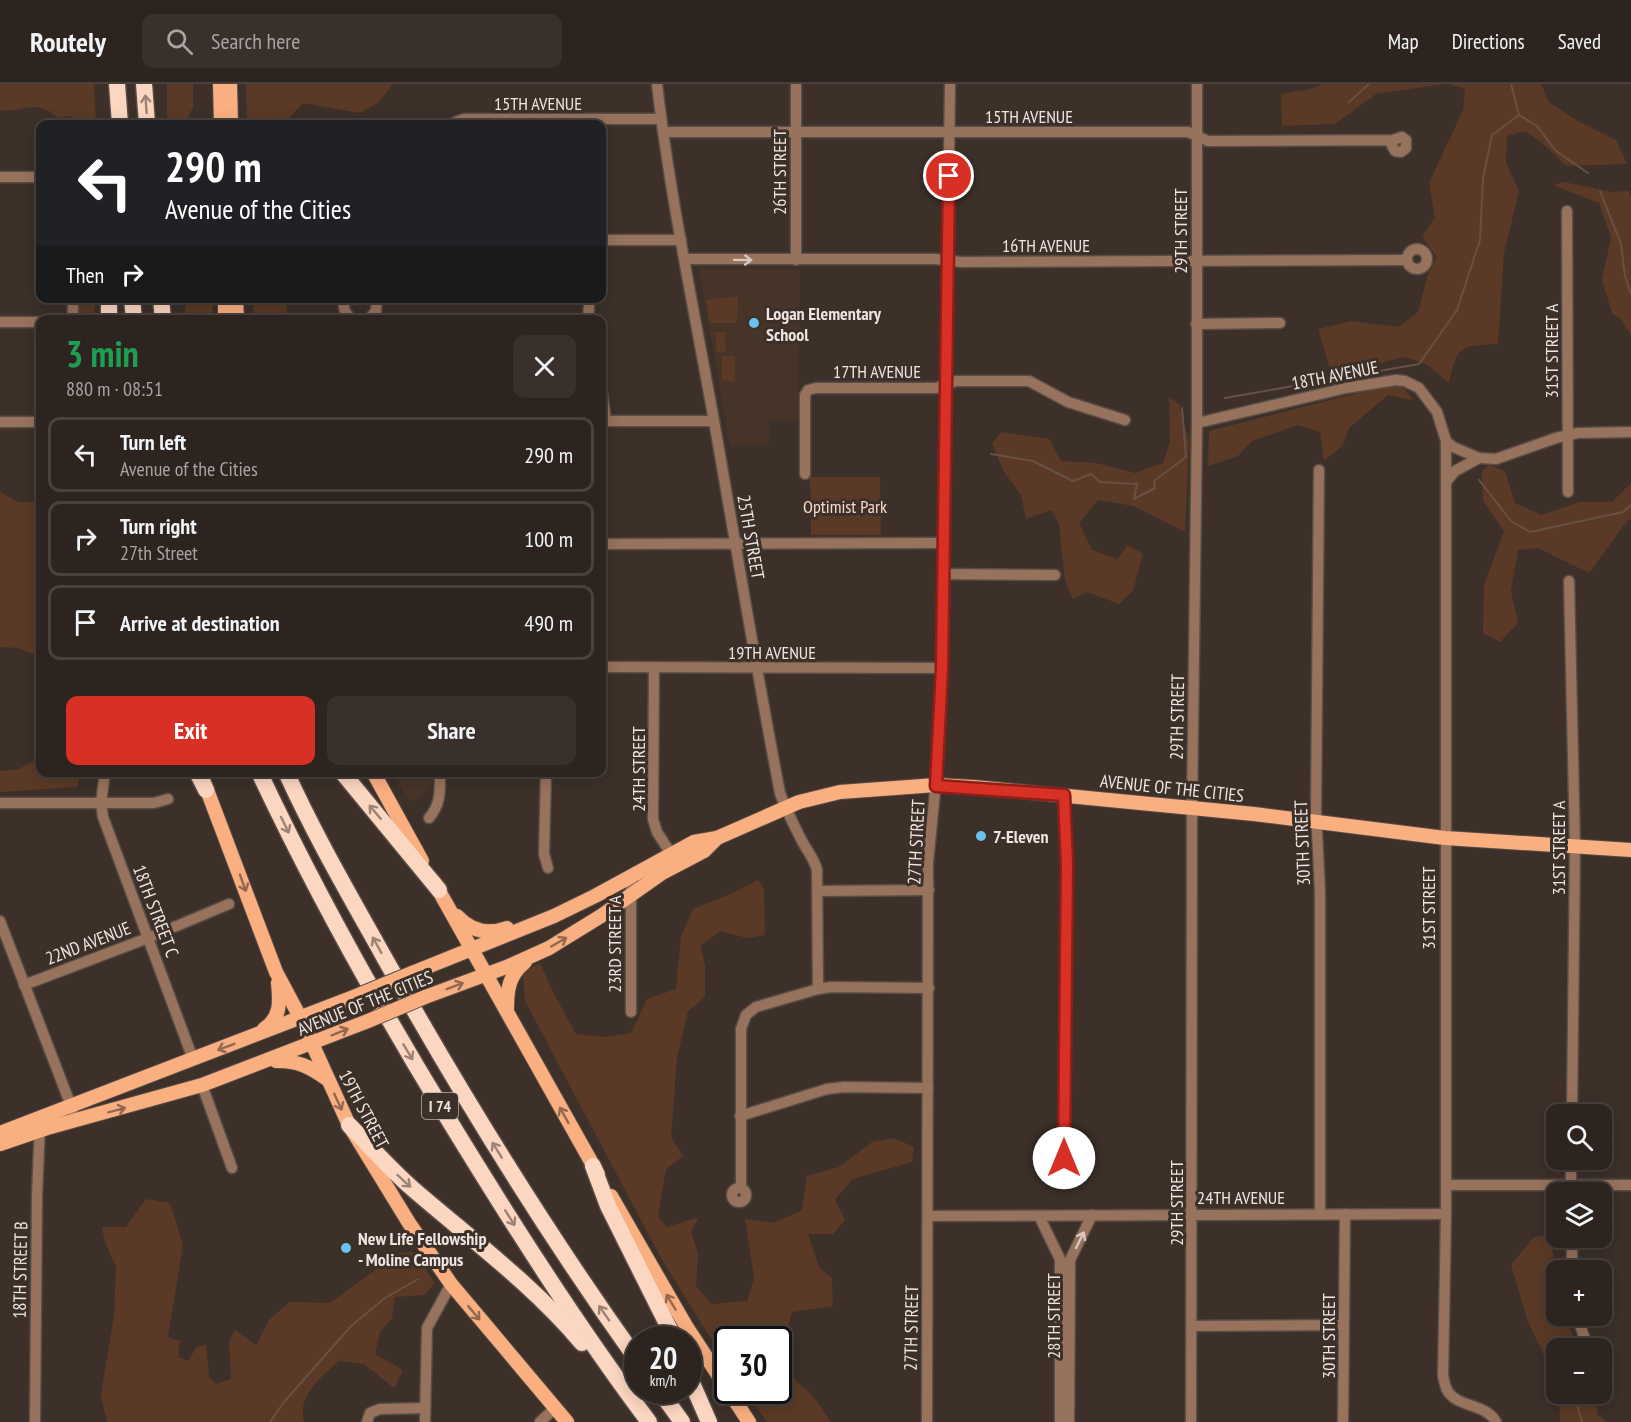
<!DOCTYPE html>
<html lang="en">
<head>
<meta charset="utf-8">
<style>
  body { margin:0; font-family:"PT Sans Narrow",sans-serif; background:#39302c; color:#f1f3f6; height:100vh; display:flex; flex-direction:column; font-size:22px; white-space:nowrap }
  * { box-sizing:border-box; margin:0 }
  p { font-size:20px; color:#a7a4a4 }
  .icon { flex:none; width:33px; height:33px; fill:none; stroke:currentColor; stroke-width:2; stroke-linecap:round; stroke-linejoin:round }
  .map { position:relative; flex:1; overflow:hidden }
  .drawer { position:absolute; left:36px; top:231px; width:570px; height:462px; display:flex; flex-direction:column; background:#2d241f; border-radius:12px; box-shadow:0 3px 15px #0003,0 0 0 2px #48413d }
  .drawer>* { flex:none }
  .hud { position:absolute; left:36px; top:36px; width:570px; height:183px; border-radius:12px; box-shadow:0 3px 15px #0003,0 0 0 2px #48413d; background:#202124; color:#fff; overflow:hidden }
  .fabs { position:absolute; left:1546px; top:1020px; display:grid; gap:12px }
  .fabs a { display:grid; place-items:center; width:66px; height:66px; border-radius:12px; background:#2d241f; box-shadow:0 3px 15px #0003,0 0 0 2px #48413d; font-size:30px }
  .speed { position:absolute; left:624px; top:1242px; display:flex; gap:12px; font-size:30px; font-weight:700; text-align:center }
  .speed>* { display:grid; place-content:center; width:78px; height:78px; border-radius:50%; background:#2d241f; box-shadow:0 3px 15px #0003,0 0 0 2px #48413d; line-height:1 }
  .speed small { font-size:15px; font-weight:400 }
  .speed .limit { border:3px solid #111; border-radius:9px; background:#fff; color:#111 }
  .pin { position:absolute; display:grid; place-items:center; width:51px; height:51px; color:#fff; margin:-26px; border:3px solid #fff; border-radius:50%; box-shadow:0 2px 6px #0007 }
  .me { position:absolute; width:66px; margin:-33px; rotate:0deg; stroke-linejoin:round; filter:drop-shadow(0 0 4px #0008) }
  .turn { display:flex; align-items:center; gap:21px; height:126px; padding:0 30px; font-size:27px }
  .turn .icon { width:78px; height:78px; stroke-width:2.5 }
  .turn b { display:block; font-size:42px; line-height:51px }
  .then { display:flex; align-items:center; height:57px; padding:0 30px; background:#0003; gap:12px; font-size:22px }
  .round { display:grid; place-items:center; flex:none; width:63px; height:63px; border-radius:12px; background:#39302c }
  .overview { display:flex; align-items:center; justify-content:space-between; height:102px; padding:0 30px }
  h1 { font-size:36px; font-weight:800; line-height:45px; color:#1e9e55 }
  .button { display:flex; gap:12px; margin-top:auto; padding:12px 30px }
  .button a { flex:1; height:69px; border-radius:12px; background:#d93025; color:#fff; font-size:24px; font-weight:800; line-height:69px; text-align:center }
  .button a+a { background:#39302c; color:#f1f3f6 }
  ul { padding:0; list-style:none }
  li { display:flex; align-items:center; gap:18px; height:75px; margin:0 12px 9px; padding:0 18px; border:3px solid #48413d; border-radius:12px }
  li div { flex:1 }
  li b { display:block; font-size:22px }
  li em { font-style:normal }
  header { display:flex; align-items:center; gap:36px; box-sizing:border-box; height:84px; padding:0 30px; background:#2d241f; border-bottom:2px solid #48413d }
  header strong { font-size:28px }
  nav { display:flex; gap:33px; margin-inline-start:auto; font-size:21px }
  .search { width:420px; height:54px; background:#39302c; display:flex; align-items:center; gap:15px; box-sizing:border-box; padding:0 21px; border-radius:12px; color:#a7a4a4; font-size:22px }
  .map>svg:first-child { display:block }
  .built { fill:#473429 }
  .green { fill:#5a3a26 }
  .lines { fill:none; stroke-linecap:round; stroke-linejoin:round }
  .stream { stroke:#675144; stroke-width:2 }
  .minor-casing { stroke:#584d46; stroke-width:13 }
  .major-casing { stroke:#584d46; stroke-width:16 }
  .highway-casing { stroke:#584d46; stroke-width:19 }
  .minor { stroke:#97725c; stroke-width:10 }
  .major { stroke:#faaf80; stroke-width:14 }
  .highway { stroke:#fbd6c1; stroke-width:16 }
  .major-bridge-casing { stroke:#584d46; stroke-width:16; stroke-linecap:butt }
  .major-bridge { stroke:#faaf80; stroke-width:14 }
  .oneway { stroke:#9c8375 }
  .oneway2 { stroke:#d8c8bf }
  .oneway3 { stroke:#926950 }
  .route-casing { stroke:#8d1f18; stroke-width:15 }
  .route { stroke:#d93025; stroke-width:10 }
  .poi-dot { fill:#69c3f1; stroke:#3c3029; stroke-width:2 }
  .labels { text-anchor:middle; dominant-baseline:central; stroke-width:6; stroke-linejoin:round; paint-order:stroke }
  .shield { fill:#3c3029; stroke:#b9afa9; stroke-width:1.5 }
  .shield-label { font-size:16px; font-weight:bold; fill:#eee5e0 }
  .street-label { font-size:18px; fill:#eee5e0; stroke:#3c3029 }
  .poi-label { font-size:18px; font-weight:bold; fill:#eee5e0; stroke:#3c3029; text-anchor:start }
  .park-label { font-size:18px; fill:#f6dac9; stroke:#3c3029 }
</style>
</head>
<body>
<header>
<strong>Routely</strong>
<div class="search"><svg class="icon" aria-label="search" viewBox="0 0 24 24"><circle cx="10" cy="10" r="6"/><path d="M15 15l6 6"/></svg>Search here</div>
<nav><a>Map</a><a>Directions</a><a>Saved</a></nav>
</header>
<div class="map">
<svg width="1631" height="1338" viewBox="0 0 1631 1338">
  <rect width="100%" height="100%" fill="#3c3029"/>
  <!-- built -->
  <g class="built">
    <path d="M699,185H800L798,294L799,337H769V361H730Z"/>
    <path d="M393,689H433V698L422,713L410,718Z"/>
  </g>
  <!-- green -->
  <g class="green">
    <path d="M0,0H94L96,40H72V32L58,34C44,23 38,21 21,25C14,27 7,26 0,27Z"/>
    <path d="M167,0H193V23L185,40H167Z"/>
    <path d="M246,0H393L379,18L360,29L303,19L283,40H247Z"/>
    <path d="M1322,0H1444L1376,10L1335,40L1282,42L1281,10L1315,4Z"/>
    <path d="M1449,0H1541L1549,18L1576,36L1616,56L1627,80L1566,82L1547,63L1526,47L1507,52L1506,79L1519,107L1504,169L1498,260C1460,262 1458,260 1449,299L1426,280L1404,273L1332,291L1318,245L1352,237L1399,243L1418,228L1427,193L1437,173L1422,153L1435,134L1429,99L1463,26L1465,5Z"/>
    <path d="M1564,98L1612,108L1628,107L1631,112V251L1622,236L1612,229L1602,196L1611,153L1599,119L1553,101Z"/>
    <path d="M738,212L737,239H710L706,216Z"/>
    <path d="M77,215H95L94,235L76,236Z"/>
    <path d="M186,215H212L213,235H184Z"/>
    <path d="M253,215H286L287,235H254Z"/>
    <path d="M715,248H725L726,268L717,269Z"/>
    <path d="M722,272H735V298L722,296Z"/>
    <path d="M1390,301L1402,302L1413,316L1388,311L1349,344L1342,362L1324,377L1320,348L1298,341L1252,357L1238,372L1208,382L1209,347Z"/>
    <path d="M1169,313L1179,320L1189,357L1185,448L1134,422L1098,416L1079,439L1092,466L1117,475L1128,461L1143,470L1133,507L1119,520L1087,508L1073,515L1065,497L1059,440L1051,426L1026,435L1021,411L1004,388L992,360L1001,348L1049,355L1061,377L1096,379L1135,389L1163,379L1170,358Z"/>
    <path d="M1489,381L1505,387L1515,419L1541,431L1580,418H1612L1631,399V435L1627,437L1589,489L1538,464L1518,466L1511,507L1518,539L1500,558L1483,549L1484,501L1504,447L1483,417L1482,387Z"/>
    <path d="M810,393H880L881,451H811Z"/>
    <path d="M0,408L18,418H40V573L18,564L0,563Z"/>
    <path d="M40,673V688L81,689L77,703L0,708V687L19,685Z"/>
    <path d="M758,796L764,805L765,851L747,854L720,847L701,862L705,882V913L688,927L677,974L671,1053L683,1072L666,1085L658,1133L667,1143L699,1133L691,1147L698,1170L696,1202L712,1220L747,1217L754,1194L745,1135L774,1139L802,1126L807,1092L839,1083L872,1058L894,1054L914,1063L912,1078L853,1095L835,1115L845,1136L833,1150H808L819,1183L832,1194L833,1222L792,1228L787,1247L790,1291L813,1312L831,1338H767L745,1307L778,1306V1256H728L727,1281L661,1174L525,917L523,889L540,879L553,908L576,950L602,953L631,949L647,915L676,905L681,852L693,825L728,811Z"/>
    <path d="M146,1115L170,1119L183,1161L168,1253L180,1257L178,1273L188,1277L196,1264L206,1260L209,1293L216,1300L231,1295L229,1258L235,1246L256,1261L269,1236L290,1218L330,1219L399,1169L414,1168L435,1199L424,1211L395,1213L392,1235L380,1248L375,1270L403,1286L394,1304L364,1280L339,1277C322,1292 297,1312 304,1338H107L101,1311L114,1232L116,1183L105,1158L102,1143H126Z"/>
    <path d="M1551,1151L1557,1206V1232H1566L1577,1264H1557V1298L1528,1238L1511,1181L1534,1153Z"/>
    <path d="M1559,1310H1594L1598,1331L1607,1338H1560Z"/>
  </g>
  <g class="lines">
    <!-- stream -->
    <g class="stream">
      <path d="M1349,18L1369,0"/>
      <path d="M1519,31L1537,42L1556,67L1588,89"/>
      <path d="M1600,107L1621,160L1625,192L1631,210"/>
      <path d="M1225,314L1419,280L1457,226L1480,156L1483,94L1492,51L1519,31L1511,0"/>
      <path d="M991,370L1033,377L1073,397L1091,390L1100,398L1137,400L1134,415L1155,404L1154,397L1186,373L1182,324"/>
      <path d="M1479,396L1511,437L1530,448L1623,428L1631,421"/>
      <path d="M1574,1310L1582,1338"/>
      <path d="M270,1338L284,1318L351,1242L385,1214L418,1195"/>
    </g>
    <!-- minor casing -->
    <g class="minor-casing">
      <g id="minor">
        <path d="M657,0C670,113 694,225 714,337C736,461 756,585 780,709C786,726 794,741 802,757C807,767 814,774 817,786L818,905"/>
        <path d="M451,40L464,35H661"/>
        <path d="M663,48H1188L1208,57L1393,56L1402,53L1406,56V64L1401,68L1395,67L1392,62L1393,56"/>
        <path d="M0,93H40"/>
        <path d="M1567,127L1568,408"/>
        <path d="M602,156H681"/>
        <circle cx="1417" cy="175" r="10"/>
        <path d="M685,175H935L961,178L1407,176"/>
        <path d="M796,176V0"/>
        <path d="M345,214C342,224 345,229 352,236"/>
        <path d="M73,236V214"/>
        <path d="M368,236L376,227L377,214"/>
        <path d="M588,236L589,221"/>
        <path d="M0,238H40"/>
        <path d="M1196,240L1280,239"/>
        <path d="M602,309L606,337"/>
        <path d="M602,337H714"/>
        <path d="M0,338H40"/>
        <path d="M1197,339L1346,304L1396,296L1405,297L1419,304L1437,328L1446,357L1453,363L1479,374L1496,375L1556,354L1578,349L1631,348"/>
        <path d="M1446,357V1130L1443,1292C1444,1296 1445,1302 1447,1306C1457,1324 1486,1319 1496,1338"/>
        <path d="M1319,386L1316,728L1320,808V1130"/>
        <path d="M805,390V311L808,306L816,304H936L956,297H1029L1068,318L1125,336"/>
        <path d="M1447,397L1455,387L1479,374"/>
        <path d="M602,460L943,459"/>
        <path d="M944,490L1055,491"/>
        <path d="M1569,497L1575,762L1572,1030"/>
        <path d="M602,583L942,584"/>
        <path d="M654,584L653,735L657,748L675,776"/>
        <path d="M105,688L101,719L103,733L193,975"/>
        <path d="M546,688L544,770L548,784"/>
        <path d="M1064,711L1067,780L1064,1074"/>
        <path d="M0,719H154L168,715"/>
        <path d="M429,734C441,720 440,707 440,688"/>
        <path d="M818,807L929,806"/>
        <path d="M0,837L73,1027"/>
        <path d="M24,901L148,854L229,820"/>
        <path d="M631,928V793"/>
        <path d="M202,1001L232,1084"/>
        <path d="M740,1032L827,1005L844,1003L928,1004"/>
        <path d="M1446,1101H1631"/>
        <path d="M741,1104V945L746,931L756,923L818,905L831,903L929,904"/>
        <circle cx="739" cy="1111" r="7"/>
        <path d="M1571,1108V1076"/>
        <path d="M929,1132L1446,1130"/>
        <path d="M1039,1132L1060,1175V1338"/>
        <path d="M1572,1154V1186"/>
        <path d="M1577,1232L1588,1264"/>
        <path d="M1192,1242L1344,1241"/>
        <path d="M35,1338L37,1111L40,1040"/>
        <path d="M367,1338L370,1329L380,1325L425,1324"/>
        <path d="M425,1338L427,1244L451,1200"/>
        <path d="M540,1338L555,1324"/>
        <path d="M927,1338L928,778L938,678L942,584L950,0"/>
        <path d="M1069,1338L1070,1176L1092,1131"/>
        <path d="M1191,1338L1192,725L1197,339V0"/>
        <path d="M1343,1338L1345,1130"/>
      </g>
    </g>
    <!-- major casing -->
    <g class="major-casing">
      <g id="major">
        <path d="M220,0L221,40"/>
        <path d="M230,0L231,40"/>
        <path d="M225,214V236"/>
        <path d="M236,214L237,236"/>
        <path d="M373,688L422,777"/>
        <path d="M204,698L276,888L300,933L349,1041L409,1139L451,1200L567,1338"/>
        <path d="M434,798L598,1090"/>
        <path d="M457,832C471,847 488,851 507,844"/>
        <path d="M412,889L554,832L595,812L694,758L717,754L799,718L840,708L936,701L974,703L1254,730L1445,754L1631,766"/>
        <path d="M425,913L509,882L549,864L601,832L662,789L704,767L717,754"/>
        <path d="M507,925C507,905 509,891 525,878"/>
        <path d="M264,945C281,934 280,918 278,899"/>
        <path d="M276,977C297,976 310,983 327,995"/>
        <path d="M0,1049L356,912"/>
        <path d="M0,1060L47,1044L202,1001L368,937"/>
        <path d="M611,1112L686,1242L749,1338"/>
      </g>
    </g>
    <!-- highway casing -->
    <g class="highway-casing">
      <g id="highway">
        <path d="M117,0L120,40"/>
        <path d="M144,0L147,40"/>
        <path d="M109,214V236"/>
        <path d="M132,214L134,236"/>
        <path d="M161,214L163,236"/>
        <path d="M197,688L206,706"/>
        <path d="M259,688C314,805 377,918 444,1028C508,1133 575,1239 649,1338"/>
        <path d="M286,688C315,752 350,812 384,873C462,1012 545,1147 638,1277"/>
        <path d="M342,688L439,806"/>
        <path d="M349,1041C370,1062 390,1085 413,1105C471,1155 533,1201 582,1259"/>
        <path d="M593,1082L608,1122L675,1256"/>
        <path d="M688,1290L709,1338"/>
        <path d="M659,1306L682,1338"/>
      </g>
    </g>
    <!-- minor -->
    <use href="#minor" class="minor"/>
    <!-- major -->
    <use href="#major" class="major"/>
    <!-- highway -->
    <use href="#highway" class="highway"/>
    <!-- major-bridge casing -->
    <g class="major-bridge-casing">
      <g id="major-bridge">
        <path d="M356,912L412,889"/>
        <path d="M368,937L425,913"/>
      </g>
    </g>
    <!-- major-bridge -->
    <use href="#major-bridge" class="major-bridge"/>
  </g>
  <!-- one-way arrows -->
  <defs><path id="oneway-shaft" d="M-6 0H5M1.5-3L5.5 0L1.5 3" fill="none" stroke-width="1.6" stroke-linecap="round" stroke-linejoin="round" transform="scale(1.5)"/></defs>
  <g class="oneway">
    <use href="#oneway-shaft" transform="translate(146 20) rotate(-94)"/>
    <use href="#oneway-shaft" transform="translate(375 728) rotate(-130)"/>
    <use href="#oneway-shaft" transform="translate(285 741) rotate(64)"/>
    <use href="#oneway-shaft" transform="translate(377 861) rotate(-119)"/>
    <use href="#oneway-shaft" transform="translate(408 968) rotate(59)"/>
    <use href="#oneway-shaft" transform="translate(497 1066) rotate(-122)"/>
    <use href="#oneway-shaft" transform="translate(404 1097) rotate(42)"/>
    <use href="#oneway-shaft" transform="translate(510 1134) rotate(58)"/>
    <use href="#oneway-shaft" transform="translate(604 1229) rotate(-125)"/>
  </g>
  <g class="oneway2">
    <use href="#oneway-shaft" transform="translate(743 176) rotate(1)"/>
    <use href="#oneway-shaft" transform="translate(1080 1156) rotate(-64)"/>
  </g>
  <g class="oneway3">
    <use href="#oneway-shaft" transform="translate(243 799) rotate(70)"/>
    <use href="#oneway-shaft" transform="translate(559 858) rotate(-30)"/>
    <use href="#oneway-shaft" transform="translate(455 902) rotate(-21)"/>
    <use href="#oneway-shaft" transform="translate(340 948) rotate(-22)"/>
    <use href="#oneway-shaft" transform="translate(226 963) rotate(159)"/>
    <use href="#oneway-shaft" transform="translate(338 1018) rotate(65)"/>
    <use href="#oneway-shaft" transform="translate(117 1026) rotate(-15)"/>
    <use href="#oneway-shaft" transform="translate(564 1031) rotate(-119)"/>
    <use href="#oneway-shaft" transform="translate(671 1218) rotate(-121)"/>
    <use href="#oneway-shaft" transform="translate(474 1229) rotate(50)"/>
  </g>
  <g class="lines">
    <!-- route casing -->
    <g class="route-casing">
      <path id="route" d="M949,92L942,584L936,702L1064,711L1067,780L1064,1074"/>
    </g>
    <!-- route -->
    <use href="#route" class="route"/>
  </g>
  <!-- markers -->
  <g class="poi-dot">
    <circle cx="754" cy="239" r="6"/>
    <circle cx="981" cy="752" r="6"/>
    <circle cx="346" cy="1164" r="6"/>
  </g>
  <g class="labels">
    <!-- shield labels -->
    <rect class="shield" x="422" y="1009" width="36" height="26" rx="4.5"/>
    <g class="shield-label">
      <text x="440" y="1022">I 74</text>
    </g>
    <!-- street labels -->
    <g class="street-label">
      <text x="538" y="19">15TH AVENUE</text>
      <text x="1029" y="32">15TH AVENUE</text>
      <text transform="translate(779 88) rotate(-90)">26TH STREET</text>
      <text transform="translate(1180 147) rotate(-90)">29TH STREET</text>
      <text x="1046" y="161">16TH AVENUE</text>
      <text transform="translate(1551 267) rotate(-90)">31ST STREET A</text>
      <text x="877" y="287">17TH AVENUE</text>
      <text transform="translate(1335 291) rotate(-11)">18TH AVENUE</text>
      <text transform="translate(751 453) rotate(80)">25TH STREET</text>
      <text x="772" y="568">19TH AVENUE</text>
      <text transform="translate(1177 633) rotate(-89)">29TH STREET</text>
      <text transform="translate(638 685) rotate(-90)">24TH STREET</text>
      <text transform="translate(1172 704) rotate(6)">AVENUE OF THE CITIES</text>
      <text transform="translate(916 758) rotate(-87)">27TH STREET</text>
      <text transform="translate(1302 759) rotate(-92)">30TH STREET</text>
      <text transform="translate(1558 764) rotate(-90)">31ST STREET A</text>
      <text transform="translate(1428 824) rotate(-90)">31ST STREET</text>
      <text transform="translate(156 827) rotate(69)">18TH STREET C</text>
      <text transform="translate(88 859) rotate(-21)">22ND AVENUE</text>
      <text transform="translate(614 860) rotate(-90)">23RD STREET A</text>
      <text transform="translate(365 919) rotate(-22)">AVENUE OF THE CITIES</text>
      <text transform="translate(364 1025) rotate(62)">19TH STREET</text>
      <text x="1241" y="1113">24TH AVENUE</text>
      <text transform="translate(1176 1119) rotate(-90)">29TH STREET</text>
      <text transform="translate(20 1186) rotate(-89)">18TH STREET B</text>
      <text transform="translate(1053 1232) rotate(-90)">28TH STREET</text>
      <text transform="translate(911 1244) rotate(-89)">27TH STREET</text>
      <text transform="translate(1328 1252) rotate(-90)">30TH STREET</text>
    </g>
    <!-- poi labels -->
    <g class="poi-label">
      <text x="766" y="229">Logan Elementary<tspan x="766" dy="21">School</tspan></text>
      <text x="993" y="752">7-Eleven</text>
      <text x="358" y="1154">New Life Fellowship<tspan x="358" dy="21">- Moline Campus</tspan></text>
    </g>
    <!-- park labels -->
    <g class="park-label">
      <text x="845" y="422">Optimist Park</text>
    </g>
  </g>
</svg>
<div class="fabs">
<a><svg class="icon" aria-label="search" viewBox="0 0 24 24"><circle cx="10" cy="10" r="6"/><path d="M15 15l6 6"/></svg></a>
<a><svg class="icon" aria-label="layers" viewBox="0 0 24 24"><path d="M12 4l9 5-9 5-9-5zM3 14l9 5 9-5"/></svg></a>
<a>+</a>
<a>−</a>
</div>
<div class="speed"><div>20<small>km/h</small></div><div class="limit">30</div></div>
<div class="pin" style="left:949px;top:92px;background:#d93025"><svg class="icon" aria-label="arrive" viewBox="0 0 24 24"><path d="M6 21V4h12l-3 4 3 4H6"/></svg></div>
<svg class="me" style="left:1064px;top:1074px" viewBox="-20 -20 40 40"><circle r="19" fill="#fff"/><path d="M0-13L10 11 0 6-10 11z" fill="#d93025"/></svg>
<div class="hud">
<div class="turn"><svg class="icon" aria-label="left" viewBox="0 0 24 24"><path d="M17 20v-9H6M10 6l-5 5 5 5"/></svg><div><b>290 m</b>Avenue of the Cities</div></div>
<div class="then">Then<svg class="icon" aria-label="right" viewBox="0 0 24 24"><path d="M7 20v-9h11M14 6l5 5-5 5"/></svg></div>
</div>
<section class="drawer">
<div class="overview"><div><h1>3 min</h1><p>880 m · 08:51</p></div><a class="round"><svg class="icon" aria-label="close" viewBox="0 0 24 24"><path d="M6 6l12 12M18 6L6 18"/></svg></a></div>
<ul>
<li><svg class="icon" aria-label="left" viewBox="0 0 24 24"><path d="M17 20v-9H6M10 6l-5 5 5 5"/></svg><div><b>Turn left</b><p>Avenue of the Cities</p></div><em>290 m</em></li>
<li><svg class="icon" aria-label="right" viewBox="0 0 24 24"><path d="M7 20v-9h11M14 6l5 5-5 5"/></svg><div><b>Turn right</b><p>27th Street</p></div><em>100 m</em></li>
<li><svg class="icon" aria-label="arrive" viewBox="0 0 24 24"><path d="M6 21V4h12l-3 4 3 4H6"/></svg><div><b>Arrive at destination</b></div><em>490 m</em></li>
</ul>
<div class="button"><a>Exit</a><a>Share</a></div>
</section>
</div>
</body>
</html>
